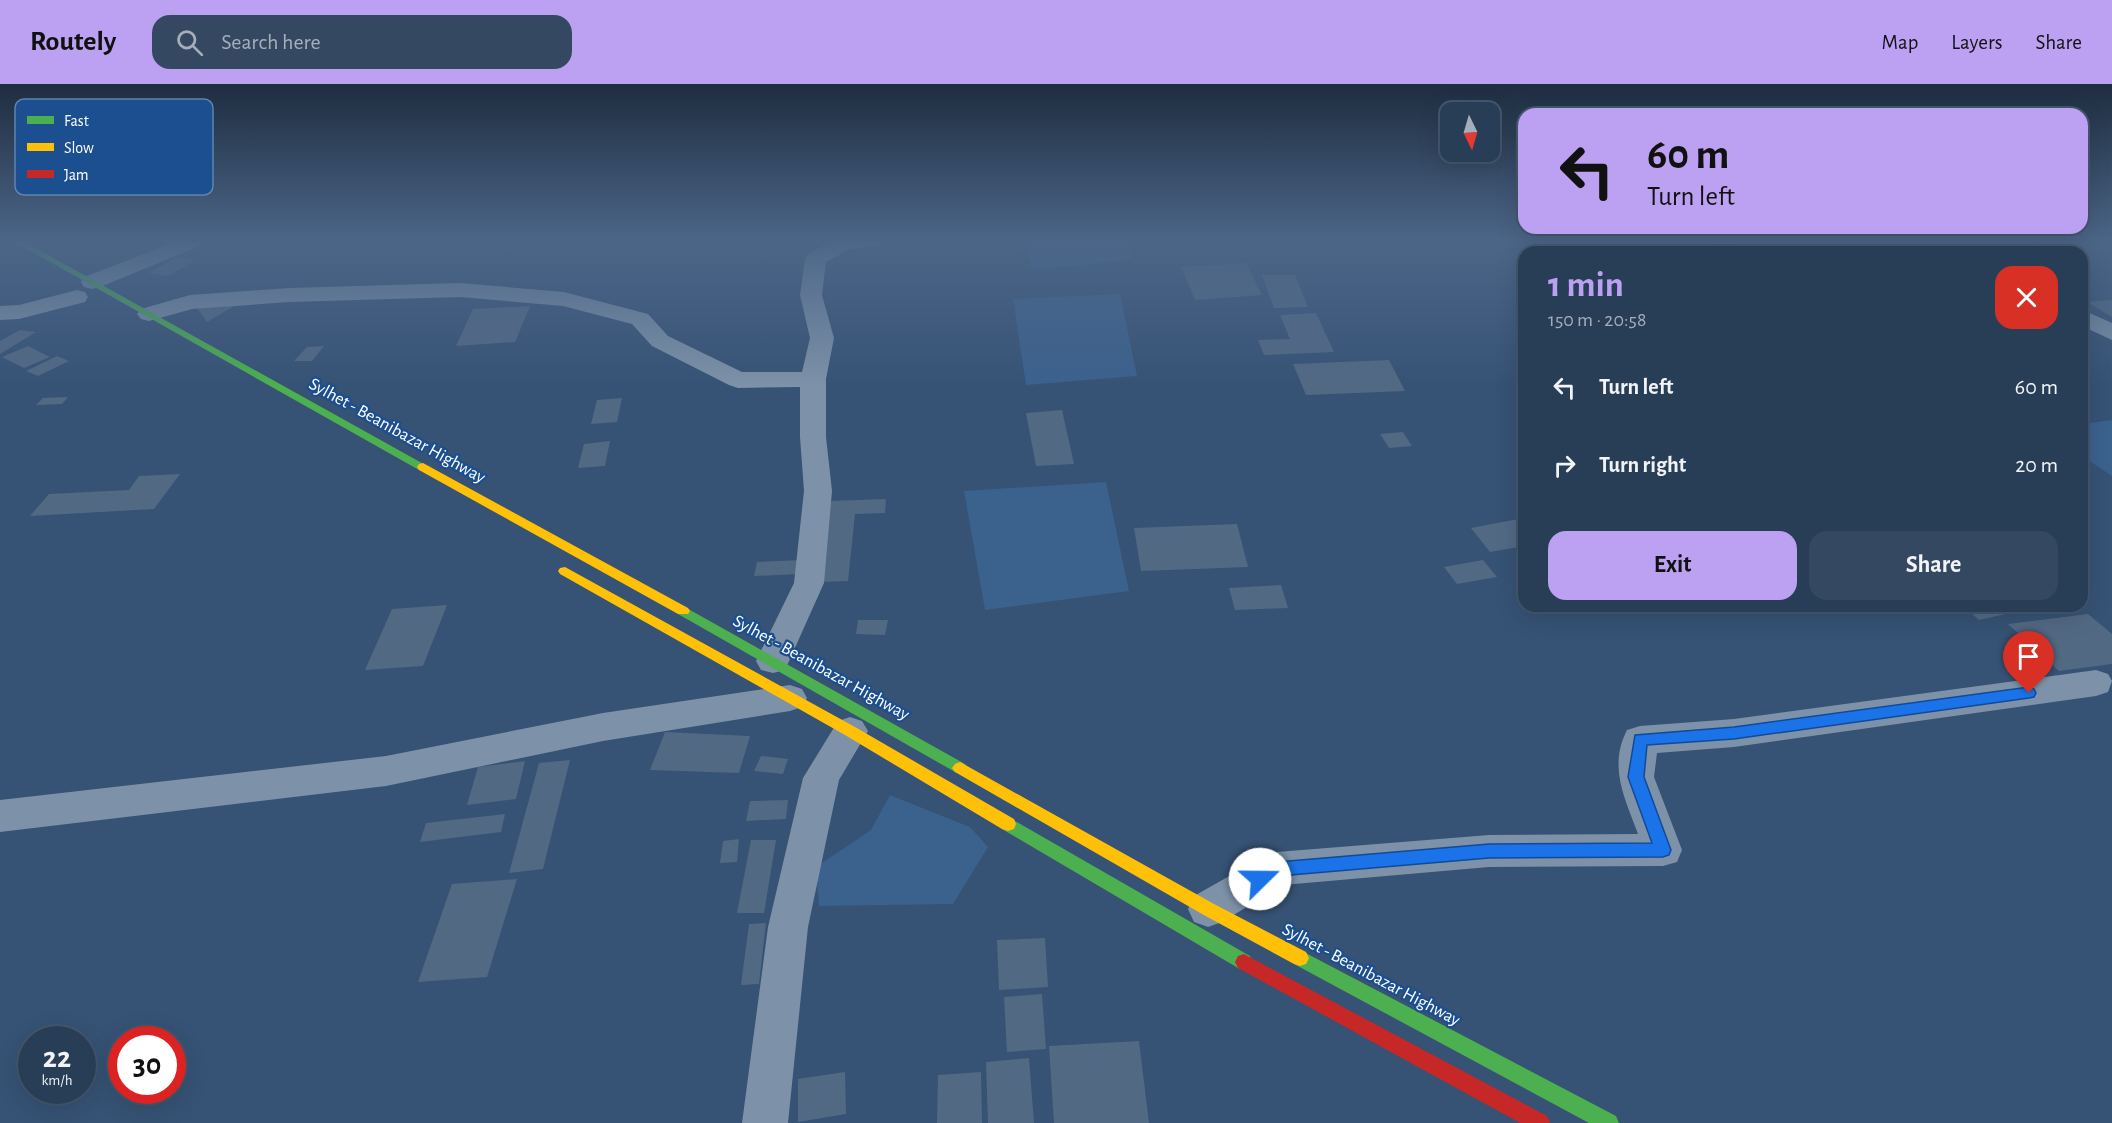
<!DOCTYPE html>
<html lang="en">
<head>
<meta charset="utf-8">
<style>
  body { margin:0; font-family:"Alegreya Sans",sans-serif; background:#344961; color:#f1f3f6; height:100vh; display:flex; flex-direction:column; font-size:22px; white-space:nowrap }
  * { box-sizing:border-box; margin:0 }
  p { font-size:20px; color:#a5aeba }
  .icon { flex:none; width:33px; height:33px; fill:none; stroke:currentColor; stroke-width:2; stroke-linecap:round; stroke-linejoin:round }
  .map { position:relative; flex:1; overflow:hidden }
  .side { position:absolute; left:1518px; top:162px; width:570px; height:366px; display:flex; flex-direction:column; background:#283e57; border-radius:18px; box-shadow:0 6px 24px #0002,0 0 0 2px #44576d }
  .side>* { flex:none }
  .top-card { position:absolute; left:1518px; top:24px; width:570px; height:126px; border-radius:18px; box-shadow:0 6px 24px #0002,0 0 0 2px #44576d; background:#bca0f2; color:#111; overflow:hidden }
  .needle { width:39px; rotate:175deg }
  .controls { position:absolute; left:1440px; top:18px; display:grid; gap:12px }
  .controls a { display:grid; place-items:center; width:60px; height:60px; border-radius:12px; background:#283e57; box-shadow:0 6px 24px #0002,0 0 0 2px #44576d; font-size:30px }
  .speed { position:absolute; left:18px; top:942px; display:flex; gap:12px; font-size:30px; font-weight:700; text-align:center }
  .speed>* { display:grid; place-content:center; width:78px; height:78px; border-radius:50%; background:#283e57; box-shadow:0 6px 24px #0002,0 0 0 2px #44576d; line-height:1 }
  .speed small { font-size:15px; font-weight:400 }
  .speed .limit { border:9px solid #d22; background:#fff; color:#111 }
  .pin { position:absolute; display:grid; place-items:center; width:51px; height:51px; color:#fff; margin:-62px -26px; border-radius:50% 50% 50% 0; rotate:-45deg; box-shadow:0 0 6px #0007 }
  .pin .icon { rotate:45deg }
  .me { position:absolute; width:66px; margin:-33px; rotate:68deg; stroke-linejoin:round; filter:drop-shadow(0 0 4px #0008) }
  .turn { display:flex; align-items:center; gap:21px; height:126px; padding:0 30px; font-size:27px }
  .turn .icon { width:78px; height:78px; stroke-width:2.5 }
  .turn b { display:block; font-size:42px; line-height:51px }
  .round { display:grid; place-items:center; flex:none; width:63px; height:63px; border-radius:18px; background:#344961 }
  .head { display:flex; align-items:center; justify-content:space-between; height:102px; padding:0 30px }
  h1 { font-size:36px; font-weight:700; line-height:45px; color:#bca0f2 }
  .action { display:flex; gap:12px; margin-top:auto; padding:12px 30px }
  .action a { flex:1; height:69px; border-radius:18px; background:#bca0f2; color:#111; font-size:24px; font-weight:700; line-height:69px; text-align:center }
  .action a+a { background:#344961; color:#f1f3f6 }
  ul { padding:0; list-style:none }
  li { display:flex; align-items:center; gap:18px; height:78px; padding:0 30px }
  li div { flex:1 }
  li b { display:block; font-size:22px }
  li em { font-style:normal }
  header { display:flex; align-items:center; gap:36px; box-sizing:border-box; height:84px; padding:0 30px; background:#bca0f2; color:#111 }
  header strong { font-size:28px }
  nav { display:flex; gap:33px; margin-inline-start:auto; font-size:21px }
  .search { width:420px; height:54px; background:#344961; display:flex; align-items:center; gap:15px; box-sizing:border-box; padding:0 21px; border-radius:18px; color:#a5aeba; font-size:22px }
  .map>svg:first-child { display:block }
  .water { fill:#3b618d }
  .building { fill:#526984 }
  .lines { fill:none; stroke-linecap:round; stroke-linejoin:round }
  .street { fill:#7d92a8; fill-rule:evenodd }
  .fast { fill:#4caf50; fill-rule:evenodd }
  .slow { fill:#ffc107; fill-rule:evenodd }
  .jam { fill:#c62828; fill-rule:evenodd }
  .route { fill:#1a73e8; stroke:#114b97; stroke-width:1.5 }
  .labels { text-anchor:middle; dominant-baseline:central; stroke-width:4.5; stroke-linejoin:round; paint-order:stroke }
  .street-label { font-size:18px; fill:#fff; stroke:#1b4f8f }
  .key { fill:#1b4f8f; stroke:#5f84b1; stroke-width:1.5 }
  .key-label { font-size:16px; fill:#fff }
</style>
</head>
<body>
<header>
<strong>Routely</strong>
<div class="search"><svg class="icon" aria-label="search" viewBox="0 0 24 24"><circle cx="10" cy="10" r="6"/><path d="M15 15l6 6"/></svg>Search here</div>
<nav><a>Map</a><a>Layers</a><a>Share</a></nav>
</header>
<div class="map">
<svg width="2112" height="1039" viewBox="0 0 2112 1039">
  <rect width="100%" height="100%" fill="#365274"/>
  <!-- water -->
  <g class="water">
    <path d="M1027,157H1128L1131,176L1032,185Z"/>
    <path d="M1120,210L1137,292L1026,301L1013,215Z"/>
    <path d="M2112,336V392L2082,372V340Z"/>
    <path d="M1106,398L1129,507L985,526L964,407Z"/>
    <path d="M890,711L970,743L988,763L953,820L819,822L816,783L871,746Z"/>
  </g>
  <!-- building -->
  <g class="building">
    <path d="M1472,157H1496L1500,161L1477,163Z"/>
    <path d="M1904,157H1934L1942,162L1914,164Z"/>
    <path d="M1984,163L1992,168H1966L1961,165Z"/>
    <path d="M177,173L196,176L168,192L149,189Z"/>
    <path d="M1246,179L1262,211L1195,216L1181,183Z"/>
    <path d="M1262,191H1295L1308,223L1274,224Z"/>
    <path d="M2112,216V233L2087,218Z"/>
    <path d="M234,222L207,238L197,224Z"/>
    <path d="M530,222L515,258L456,262L473,225Z"/>
    <path d="M1316,229L1334,268L1264,271L1258,256L1290,255L1280,231Z"/>
    <path d="M20,246L36,248L0,270V257Z"/>
    <path d="M28,262L50,273L24,284L2,273Z"/>
    <path d="M324,262L312,277H294L307,263Z"/>
    <path d="M57,272L69,277L38,292L26,287Z"/>
    <path d="M1389,276L1405,307L1306,311L1293,280Z"/>
    <path d="M68,313L62,320L36,321L43,314Z"/>
    <path d="M622,314L617,338L591,340L597,316Z"/>
    <path d="M1062,326L1074,380L1036,382L1026,329Z"/>
    <path d="M1403,348L1412,362L1389,364L1380,350Z"/>
    <path d="M610,357L605,382L578,384L584,360Z"/>
    <path d="M180,390L154,425L30,432L49,410L129,406L139,392Z"/>
    <path d="M886,415L885,429L855,430L848,497L818,498L829,417Z"/>
    <path d="M1524,434V462L1490,468L1471,444Z"/>
    <path d="M1237,440L1248,483L1141,487L1134,444Z"/>
    <path d="M802,476L800,490L754,492L757,478Z"/>
    <path d="M1483,476L1497,493L1457,500L1444,483Z"/>
    <path d="M1281,501L1288,524L1235,526L1229,504Z"/>
    <path d="M447,521L423,582L365,586L392,525Z"/>
    <path d="M1963,522H2001L2010,529L1979,536Z"/>
    <path d="M2088,530L2112,550V580L2059,587L2008,540Z"/>
    <path d="M858,536H888L885,551L856,550Z"/>
    <path d="M665,648L750,652L739,689L650,686Z"/>
    <path d="M761,672L788,675L783,690L754,687Z"/>
    <path d="M570,676L543,785L509,789L539,679Z"/>
    <path d="M525,677L516,715L467,721L478,683Z"/>
    <path d="M788,716L786,735L746,737L750,717Z"/>
    <path d="M505,730L501,748L420,758L426,739Z"/>
    <path d="M739,755L737,778L720,779L723,757Z"/>
    <path d="M751,756H776L764,829H737Z"/>
    <path d="M517,795L487,893L418,898L452,800Z"/>
    <path d="M766,839L759,900L741,901L749,840Z"/>
    <path d="M1045,854L1048,903L999,906L997,856Z"/>
    <path d="M1042,910L1046,965L1007,968L1004,913Z"/>
    <path d="M1139,957L1149,1039H1054L1049,962Z"/>
    <path d="M1029,974L1034,1039H988L986,978Z"/>
    <path d="M845,988L846,1030L798,1038V995Z"/>
    <path d="M981,988L982,1039H937L938,991Z"/>
  </g>
  <g class="lines">
    <!-- street -->
    <g class="street">
      <path d="M178,157H206L202,161L100,203L92,205L84,203L81,198L84,193Z"/>
      <path d="M833,157H881L877,161L850,165L826,178L822,211L834,254L826,295V353L832,407L824,499L785,586L773,589L761,586L756,577L794,499L804,407L800,353V303L738,304L729,301L652,262L632,240L563,222L460,213L289,218L192,225L149,237L141,235L137,230L141,225L190,211L289,204L460,199L564,208L648,230L668,252L742,288H802L810,254L800,211L805,175L808,170Z"/>
      <path d="M1707,157H1732L1746,168H1720Z"/>
      <path d="M77,206L85,208L88,213L85,218L19,235L0,236V222L19,221Z"/>
      <path d="M2085,227L2112,239V256L2082,242V228Z"/>
      <path d="M2096,586L2108,590L2112,597L2108,608L2096,612L1734,663L1657,669L1654,693L1682,766L1677,778L1663,782L1489,783L1283,801L1222,838L1208,843L1194,838L1188,825L1194,812L1263,773L1277,768L1489,751L1638,750C1625,715 1608,683 1627,646L1640,642L1734,635Z"/>
      <path d="M790,601L802,605L807,614L802,623L790,627L603,657L386,702L0,748V716L386,672L603,629Z"/>
      <path d="M850,633L862,637L868,647L839,696L808,843L788,1039H742L768,843L803,694L838,637Z"/>
    </g>
    <!-- fast -->
    <g class="fast">
      <path d="M13,157H23L429,383L423,387L419,386Z"/>
      <path d="M683,522L965,680L968,684L965,688L960,690L955,688L678,530L676,527L678,524Z"/>
      <path d="M1008,733L1250,872L1253,878L1250,884L1244,886L1238,884L1002,745L1000,740L1002,735Z"/>
      <path d="M1300,866L1616,1032L1619,1039H1589L1294,880L1291,874L1294,868Z"/>
    </g>
    <!-- slow -->
    <g class="slow">
      <path d="M423,379L688,524L690,527L688,530H678L419,386L417,383L419,380Z"/>
      <path d="M565,483L855,643L1014,735L1016,740L1014,745L1008,747L1002,745L845,651L560,490L558,487L560,484Z"/>
      <path d="M960,678L1214,820L1306,868L1309,874L1306,880L1300,882L1294,880L1202,830L955,688L952,684L955,680Z"/>
    </g>
    <!-- jam -->
    <path class="jam" d="M1244,870L1547,1032L1550,1039H1520L1238,884L1235,878L1238,872Z"/>
  </g>
  <!-- sky -->
  <linearGradient id="sky" x2="0" y2="1"><stop stop-color="#1e2d40"/><stop offset="0.52" stop-color="#4c6688"/><stop offset="1" stop-color="#4c6688" stop-opacity="0"/></linearGradient>
  <rect width="2112" height="302" fill="url(#sky)"/>
  <!-- route -->
  <path class="route" d="M2029,603L2034,605L2036,609L2034,613L2029,614L1734,655L1647,661L1644,693L1671,766L1669,771L1663,773L1489,774L1279,792L1260,802L1254,800L1251,795L1254,790L1277,778L1489,760L1652,759L1628,693L1635,651L1734,643Z"/>
  <g class="labels">
    <!-- street labels -->
    <g class="street-label">
      <text transform="translate(397 347) rotate(29)">Sylhet - Beanibazar Highway</text>
      <text transform="translate(821 584) rotate(29)">Sylhet - Beanibazar Highway</text>
      <text transform="translate(1371 891) rotate(28)">Sylhet - Beanibazar Highway</text>
    </g>
  </g>
  <!-- legend -->
  <rect x="15" y="15" width="198" height="96" rx="9" class="key"/>
  <rect x="27" y="32" width="27" height="8" fill="#4caf50"/>
  <rect x="27" y="59" width="27" height="8" fill="#ffc107"/>
  <rect x="27" y="86" width="27" height="8" fill="#c62828"/>
  <g class="key-label">
    <text x="64" y="42">Fast</text>
    <text x="64" y="69">Slow</text>
    <text x="64" y="96">Jam</text>
  </g>
</svg>
<div class="controls">
<a><svg class="needle" viewBox="-14 -14 28 28"><path d="M0-13l5 13h-10z" fill="#e53935"/><path d="M0 13l5-13h-10z" fill="#a5aeba"/></svg></a>
</div>
<div class="speed"><div>22<small>km/h</small></div><div class="limit">30</div></div>
<div class="pin" style="left:2029px;top:609px;background:#d93025"><svg class="icon" aria-label="arrive" viewBox="0 0 24 24"><path d="M6 21V4h12l-3 4 3 4H6"/></svg></div>
<svg class="me" style="left:1260px;top:795px" viewBox="-20 -20 40 40"><circle r="19" fill="#fff"/><path d="M0-13L10 11 0 6-10 11z" fill="#1a73e8"/></svg>
<div class="top-card">
<div class="turn"><svg class="icon" aria-label="left" viewBox="0 0 24 24"><path d="M17 20v-9H6M10 6l-5 5 5 5"/></svg><div><b>60 m</b>Turn left</div></div>
</div>
<section class="side">
<div class="head"><div><h1>1 min</h1><p>150 m · 20:58</p></div><a class="round" style="background:#d93025;color:#fff"><svg class="icon" aria-label="close" viewBox="0 0 24 24"><path d="M6 6l12 12M18 6L6 18"/></svg></a></div>
<ul>
<li><svg class="icon" aria-label="left" viewBox="0 0 24 24"><path d="M17 20v-9H6M10 6l-5 5 5 5"/></svg><div><b>Turn left</b></div><em>60 m</em></li>
<li><svg class="icon" aria-label="right" viewBox="0 0 24 24"><path d="M7 20v-9h11M14 6l5 5-5 5"/></svg><div><b>Turn right</b></div><em>20 m</em></li>
</ul>
<div class="action"><a>Exit</a><a>Share</a></div>
</section>
</div>
</body>
</html>
